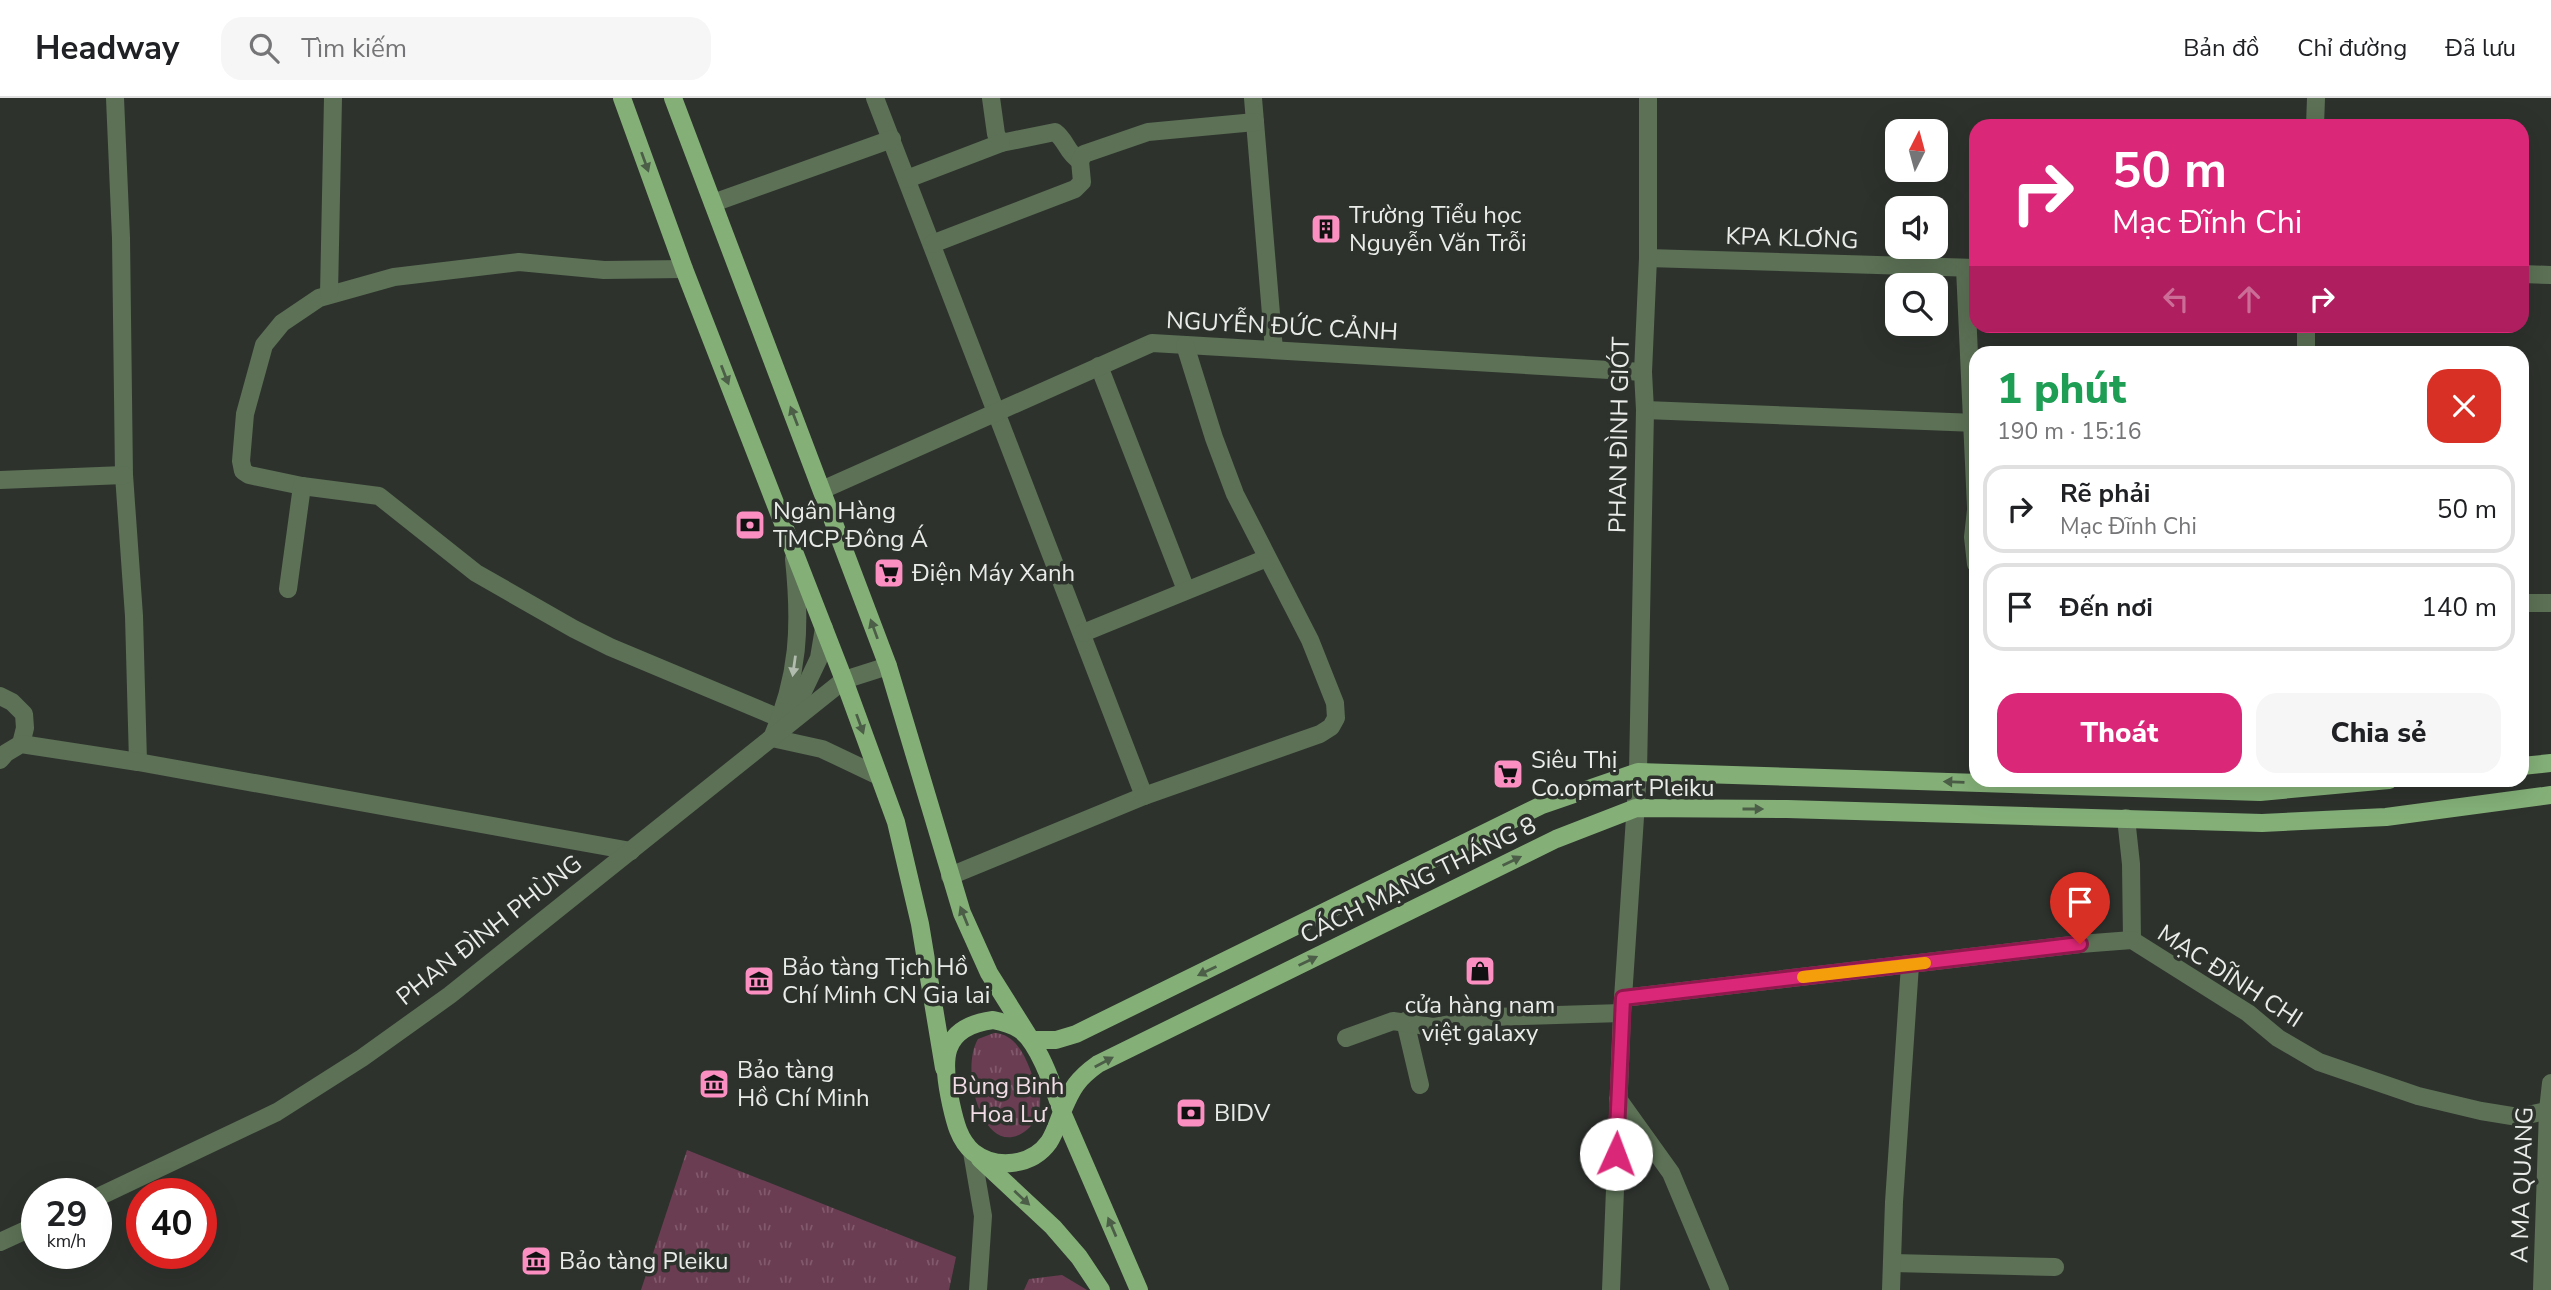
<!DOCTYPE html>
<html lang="vi">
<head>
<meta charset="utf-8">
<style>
  body { margin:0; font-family:"Nunito Sans",sans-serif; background:#f6f6f6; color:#202124; height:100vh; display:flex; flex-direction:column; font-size:26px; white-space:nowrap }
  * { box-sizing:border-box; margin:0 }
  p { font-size:23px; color:#757577 }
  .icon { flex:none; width:38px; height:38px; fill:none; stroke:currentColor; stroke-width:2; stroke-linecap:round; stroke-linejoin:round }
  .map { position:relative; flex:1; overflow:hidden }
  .details { position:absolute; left:1969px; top:248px; width:560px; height:441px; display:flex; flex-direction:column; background:#fff; border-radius:21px; box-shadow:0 7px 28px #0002 }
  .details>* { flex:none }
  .top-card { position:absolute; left:1969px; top:21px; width:560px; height:214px; border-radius:21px; box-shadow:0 7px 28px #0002; background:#db2777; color:#fff; overflow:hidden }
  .needle { width:46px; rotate:6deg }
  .buttons { position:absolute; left:1885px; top:21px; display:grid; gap:14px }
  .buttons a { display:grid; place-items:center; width:63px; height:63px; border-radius:14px; background:#fff; box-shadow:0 7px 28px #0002; font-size:35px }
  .speed { position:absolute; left:21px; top:1080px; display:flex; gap:14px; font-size:35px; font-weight:700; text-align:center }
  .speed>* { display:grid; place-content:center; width:91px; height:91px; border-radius:50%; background:#fff; box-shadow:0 7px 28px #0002; line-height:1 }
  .speed small { font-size:18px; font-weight:400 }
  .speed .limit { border:10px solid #d22; background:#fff; color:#111 }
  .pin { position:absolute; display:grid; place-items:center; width:60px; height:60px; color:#fff; margin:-72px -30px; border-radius:50% 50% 50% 0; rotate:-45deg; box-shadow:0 0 7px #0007 }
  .pin .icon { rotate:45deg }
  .me { position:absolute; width:77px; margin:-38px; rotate:2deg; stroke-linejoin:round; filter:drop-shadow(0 0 5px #0008) }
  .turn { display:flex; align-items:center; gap:24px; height:147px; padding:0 28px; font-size:32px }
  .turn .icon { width:91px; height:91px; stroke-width:2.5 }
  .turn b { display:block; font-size:49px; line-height:60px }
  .lanes { display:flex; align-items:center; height:66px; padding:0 28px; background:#0003; justify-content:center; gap:35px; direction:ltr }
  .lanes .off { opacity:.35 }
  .round { display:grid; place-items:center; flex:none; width:74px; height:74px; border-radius:21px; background:#f6f6f6 }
  .summary { display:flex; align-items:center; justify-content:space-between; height:119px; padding:0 28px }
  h1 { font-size:42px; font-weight:800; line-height:52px; color:#1e9e55 }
  .cta { display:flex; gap:14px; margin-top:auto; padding:14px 28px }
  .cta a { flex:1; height:80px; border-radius:21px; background:#db2777; color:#fff; font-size:28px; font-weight:800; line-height:80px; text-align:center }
  .cta a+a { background:#f6f6f6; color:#202124 }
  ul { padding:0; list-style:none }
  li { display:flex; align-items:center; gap:21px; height:88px; margin:0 14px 10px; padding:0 14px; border:4px solid #e0e0e0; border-radius:21px }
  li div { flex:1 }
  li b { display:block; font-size:26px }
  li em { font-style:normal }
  header { display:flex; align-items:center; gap:42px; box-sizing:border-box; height:98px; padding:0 35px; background:#fff; border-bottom:2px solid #e0e0e0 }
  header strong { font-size:33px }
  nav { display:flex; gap:38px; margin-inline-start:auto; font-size:24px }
  .search { width:490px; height:63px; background:#f6f6f6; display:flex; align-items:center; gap:18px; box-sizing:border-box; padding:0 24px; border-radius:21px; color:#757577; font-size:26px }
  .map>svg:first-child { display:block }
  .park { fill:url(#park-tufts) }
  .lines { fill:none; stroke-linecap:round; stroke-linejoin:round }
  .minor { stroke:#5c7156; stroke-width:18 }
  .tertiary { stroke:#5c7156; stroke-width:18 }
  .primary { stroke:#84b078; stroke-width:18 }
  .oneway { fill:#4c5e47 }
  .oneway2 { fill:#b1bbae }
  .route-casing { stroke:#8e194d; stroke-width:18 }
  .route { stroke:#db2777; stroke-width:12 }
  .slow { stroke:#f59e0b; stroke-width:12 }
  .labels { text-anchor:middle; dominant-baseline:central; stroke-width:7; stroke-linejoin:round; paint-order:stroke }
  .poi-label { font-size:24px; fill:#e9ece9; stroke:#2e322d; text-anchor:start }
  .street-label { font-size:24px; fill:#e9ece9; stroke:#2e322d }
  .park-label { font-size:24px; fill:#f2dce5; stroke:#2e322d }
</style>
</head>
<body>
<header>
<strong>Headway</strong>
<div class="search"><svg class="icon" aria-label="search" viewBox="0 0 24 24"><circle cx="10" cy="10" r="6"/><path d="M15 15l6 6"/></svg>Tìm kiếm</div>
<nav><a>Bản đồ</a><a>Chỉ đường</a><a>Đã lưu</a></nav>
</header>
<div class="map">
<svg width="2551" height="1192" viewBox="0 0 2551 1192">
  <defs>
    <pattern id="park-tufts" width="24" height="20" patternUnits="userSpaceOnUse" patternTransform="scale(1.75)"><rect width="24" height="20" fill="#6b3d53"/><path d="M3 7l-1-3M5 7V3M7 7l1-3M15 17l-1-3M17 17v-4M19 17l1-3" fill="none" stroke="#80596c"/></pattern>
  </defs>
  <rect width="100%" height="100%" fill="#2e322d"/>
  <!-- park -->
  <g class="park">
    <path d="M994,935C1023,936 1031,976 1040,999C1041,1011 1038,1020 1030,1029C986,1071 958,974 978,941Z"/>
    <path d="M687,1052L956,1159L949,1192H641Z"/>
    <path d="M1062,1177L1087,1192H1024L1029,1181Z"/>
  </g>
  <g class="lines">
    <!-- minor -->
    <g class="minor">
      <path d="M115,0L121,140L124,377L134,518L138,664"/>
      <path d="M875,0L1144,698"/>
      <path d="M991,0L996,36L1001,45L1055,34C1067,43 1066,54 1080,63"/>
      <path d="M1253,0L1274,252"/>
      <path d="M2315,28L2316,0"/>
      <path d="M907,81L1001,45"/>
      <path d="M713,105L892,41"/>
      <path d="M932,146L1075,91L1082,84L1080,63L1084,56L1148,34L1255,24"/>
      <path d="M1648,160L1976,170"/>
      <path d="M1965,170L1976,409"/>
      <path d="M684,171L604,172L519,164L394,179L319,200L282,225L264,247L245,316L241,363L243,373L249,377L302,388L379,398L476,475L574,531L610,549L789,624"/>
      <path d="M2522,176L2551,177"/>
      <path d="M329,196L333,0"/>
      <path d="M2306,256V228"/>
      <path d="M1099,268L1186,492"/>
      <path d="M1645,312L1976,325"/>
      <path d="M0,382L124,377"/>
      <path d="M822,392L1152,245L1643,274"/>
      <path d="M1976,412L1973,439L1976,466"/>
      <path d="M288,491L302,388"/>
      <path d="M2522,505H2551"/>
      <path d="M1083,535L1267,460"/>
      <path d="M0,598L12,604L24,616L25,630L21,646"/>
      <path d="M0,662L6,655L21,646L138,664L631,753"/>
      <path d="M2126,720L2131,766L2132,842"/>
      <path d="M950,778L1144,698L1320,636L1331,629L1336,620L1335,605L1310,542L1235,396L1214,340L1185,247"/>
      <path d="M1623,900L2080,846L2132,842L2248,915L2278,940L2319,964L2418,998L2481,1013L2518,1019L2551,1012"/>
      <path d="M1405,923L1420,987"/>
      <path d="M1346,940L1393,923L1433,929L1492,919L1622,915"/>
      <path d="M1618,1001L1671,1075L1720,1192"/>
      <path d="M1893,1165L2055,1169"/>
      <path d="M1891,1192L1894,1104L1910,867"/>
      <path d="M2542,1192L2548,1012L2551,985"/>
    </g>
    <!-- tertiary -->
    <g class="tertiary">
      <path d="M794,461C801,528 799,578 772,640L822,651L879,678"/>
      <path d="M790,621L819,560L824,530"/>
      <path d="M972,1054L983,1118L978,1192"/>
      <path d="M96,1100L277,1014L362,960L450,897L844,582L888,568"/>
      <path d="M0,1144L37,1127"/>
      <path d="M1611,1192L1622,915L1638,674L1645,312L1643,274L1648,160V0"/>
    </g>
    <!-- primary -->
    <g class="primary">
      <path d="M622,0L684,171L844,582L896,724L920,826L944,970"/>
      <path d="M673,0L888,568L962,815L989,875L1031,942H1056L1076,936L1542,707L1638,674L2260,694L2389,682"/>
      <path d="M2522,668L2551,665"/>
      <path d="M993,922C1002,924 1011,926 1019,931C1039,944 1054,991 1062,1014C1058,1024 1055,1035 1049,1044C1032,1068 996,1072 973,1054C959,1042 955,1024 951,1006C942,964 939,929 993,922Z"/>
      <path d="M980,1061L1053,1129L1079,1159L1101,1192"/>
      <path d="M1139,1192L1062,1014C1072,990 1077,981 1098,966L1556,741L1636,710L1787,711L2262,725L2386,719L2551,697"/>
    </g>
  </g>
  <!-- one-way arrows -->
  <defs><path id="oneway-solid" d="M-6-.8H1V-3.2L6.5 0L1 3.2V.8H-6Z" transform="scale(1.75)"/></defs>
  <g class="oneway">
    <use href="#oneway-solid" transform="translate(645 64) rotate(70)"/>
    <use href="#oneway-solid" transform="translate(725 277) rotate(69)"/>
    <use href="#oneway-solid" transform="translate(794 318) rotate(-111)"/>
    <use href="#oneway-solid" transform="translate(874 531) rotate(-110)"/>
    <use href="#oneway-solid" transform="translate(860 626) rotate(70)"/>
    <use href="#oneway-solid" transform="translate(1954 684) rotate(-178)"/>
    <use href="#oneway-solid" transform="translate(1753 711)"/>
    <use href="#oneway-solid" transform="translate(1512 763) rotate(-26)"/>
    <use href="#oneway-solid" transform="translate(964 818) rotate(-112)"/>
    <use href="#oneway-solid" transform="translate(1308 863) rotate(-26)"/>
    <use href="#oneway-solid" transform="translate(1207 873) rotate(154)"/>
    <use href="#oneway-solid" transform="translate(1104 964) rotate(-28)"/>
    <use href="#oneway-solid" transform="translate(1022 1100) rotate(43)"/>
    <use href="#oneway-solid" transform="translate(1112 1129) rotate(-113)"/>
  </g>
  <use class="oneway2" href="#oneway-solid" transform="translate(794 568) rotate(98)"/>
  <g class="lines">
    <!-- route casing -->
    <g class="route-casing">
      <path id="route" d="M1616,1056L1623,900L2080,846"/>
    </g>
    <!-- route -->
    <use href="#route" class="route"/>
    <!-- slow -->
    <path class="slow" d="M1803,879L1925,865"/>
  </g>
  <!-- icons -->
  <defs>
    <g id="building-square" transform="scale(1.575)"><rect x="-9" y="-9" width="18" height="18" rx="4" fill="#fc8fc2" stroke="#2e322d"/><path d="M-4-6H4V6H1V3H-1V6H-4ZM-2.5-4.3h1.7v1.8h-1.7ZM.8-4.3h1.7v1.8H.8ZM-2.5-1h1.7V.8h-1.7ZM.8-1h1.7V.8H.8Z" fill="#111"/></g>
    <g id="bank-square" transform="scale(1.575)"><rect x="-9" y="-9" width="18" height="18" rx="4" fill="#fc8fc2" stroke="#2e322d"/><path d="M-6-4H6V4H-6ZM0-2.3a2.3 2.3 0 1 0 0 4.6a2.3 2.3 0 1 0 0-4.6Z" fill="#111"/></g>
    <g id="supermarket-square" transform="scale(1.575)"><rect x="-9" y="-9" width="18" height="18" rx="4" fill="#fc8fc2" stroke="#2e322d"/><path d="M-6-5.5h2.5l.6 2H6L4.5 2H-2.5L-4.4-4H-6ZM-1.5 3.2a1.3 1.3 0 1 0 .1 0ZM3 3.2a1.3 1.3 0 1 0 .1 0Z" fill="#111"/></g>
    <g id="shop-square" transform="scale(1.575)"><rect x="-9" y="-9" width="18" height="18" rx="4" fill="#fc8fc2" stroke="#2e322d"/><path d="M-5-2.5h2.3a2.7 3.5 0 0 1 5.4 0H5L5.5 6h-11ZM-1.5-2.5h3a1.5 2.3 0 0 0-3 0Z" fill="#111"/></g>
    <g id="museum-square" transform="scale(1.575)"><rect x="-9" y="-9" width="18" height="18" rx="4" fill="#fc8fc2" stroke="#2e322d"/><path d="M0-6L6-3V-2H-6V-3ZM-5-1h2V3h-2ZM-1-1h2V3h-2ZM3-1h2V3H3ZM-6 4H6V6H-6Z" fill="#111"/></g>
  </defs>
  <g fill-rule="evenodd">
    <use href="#building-square" x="1326" y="131"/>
    <use href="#bank-square" x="750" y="427"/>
    <use href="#supermarket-square" x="889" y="475"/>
    <use href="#supermarket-square" x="1508" y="676"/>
    <use href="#shop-square" x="1480" y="873"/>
    <use href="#museum-square" x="759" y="883"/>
    <use href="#museum-square" x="714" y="986"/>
    <use href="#bank-square" x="1191" y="1015"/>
    <use href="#museum-square" x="536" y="1163"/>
  </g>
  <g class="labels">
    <!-- poi labels -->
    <g class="poi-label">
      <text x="1349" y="117">Trường Tiểu học<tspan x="1349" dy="28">Nguyễn Văn Trỗi</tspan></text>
      <text x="773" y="413">Ngân Hàng<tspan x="773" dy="28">TMCP Đông Á</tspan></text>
      <text x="912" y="475">Điện Máy Xanh</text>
      <text x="1531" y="662">Siêu Thị<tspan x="1531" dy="28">Co.opmart Pleiku</tspan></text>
      <text x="782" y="869">Bảo tàng Tịch Hồ<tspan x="782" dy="28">Chí Minh CN Gia lai</tspan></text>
      <text x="1480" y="907" text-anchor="middle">cửa hàng nam<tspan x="1480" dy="28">việt galaxy</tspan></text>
      <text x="737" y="972">Bảo tàng<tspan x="737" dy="28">Hồ Chí Minh</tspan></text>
      <text x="1214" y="1015">BIDV</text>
      <text x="559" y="1163">Bảo tàng Pleiku</text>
    </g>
    <!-- street labels -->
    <g class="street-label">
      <text transform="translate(1792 140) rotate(2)">KPA KLƠNG</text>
      <text transform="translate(1282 228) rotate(3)">NGUYỄN ĐỨC CẢNH</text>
      <text transform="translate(1619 337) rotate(-89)">PHAN ĐÌNH GIÓT</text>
      <text transform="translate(1418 782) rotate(-26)">CÁCH MẠNG THÁNG 8</text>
      <text transform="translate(489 832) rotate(-38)">PHAN ĐÌNH PHÙNG</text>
      <text transform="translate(2230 878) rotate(33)">MẠC ĐĨNH CHI</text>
      <text transform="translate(2522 1087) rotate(-88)">A MA QUANG</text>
    </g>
    <!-- park labels -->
    <g class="park-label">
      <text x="1008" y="988">Bùng Binh<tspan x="1008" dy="28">Hoa Lư</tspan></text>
    </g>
  </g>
</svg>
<div class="buttons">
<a><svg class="needle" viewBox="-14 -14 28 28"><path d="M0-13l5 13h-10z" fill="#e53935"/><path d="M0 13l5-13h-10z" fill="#757577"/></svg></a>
<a><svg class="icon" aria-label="sound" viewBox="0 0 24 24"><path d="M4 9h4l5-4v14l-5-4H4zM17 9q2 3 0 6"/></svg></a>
<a><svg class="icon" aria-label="search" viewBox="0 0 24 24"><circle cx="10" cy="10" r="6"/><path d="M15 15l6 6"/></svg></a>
</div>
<div class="speed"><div>29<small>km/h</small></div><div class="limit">40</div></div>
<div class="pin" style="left:2080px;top:846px;background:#d93025"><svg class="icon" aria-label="arrive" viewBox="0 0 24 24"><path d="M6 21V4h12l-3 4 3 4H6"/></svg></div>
<svg class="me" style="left:1616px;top:1056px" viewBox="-20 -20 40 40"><circle r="19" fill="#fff"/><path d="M0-13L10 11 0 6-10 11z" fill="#db2777"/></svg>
<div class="top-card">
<div class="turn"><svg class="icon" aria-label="right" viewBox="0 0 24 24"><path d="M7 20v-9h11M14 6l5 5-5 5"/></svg><div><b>50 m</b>Mạc Đĩnh Chi</div></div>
<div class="lanes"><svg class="icon off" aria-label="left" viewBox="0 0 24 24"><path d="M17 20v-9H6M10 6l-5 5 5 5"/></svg><svg class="icon off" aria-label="ahead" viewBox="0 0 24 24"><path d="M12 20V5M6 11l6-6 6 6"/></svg><svg class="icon" aria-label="right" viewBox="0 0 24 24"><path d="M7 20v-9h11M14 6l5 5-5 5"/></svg></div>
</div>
<section class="details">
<div class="summary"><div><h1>1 phút</h1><p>190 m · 15:16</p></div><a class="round" style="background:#d93025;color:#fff"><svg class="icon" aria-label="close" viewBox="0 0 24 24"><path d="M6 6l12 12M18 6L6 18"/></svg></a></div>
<ul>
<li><svg class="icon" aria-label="right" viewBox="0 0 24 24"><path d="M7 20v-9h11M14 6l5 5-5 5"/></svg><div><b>Rẽ phải</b><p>Mạc Đĩnh Chi</p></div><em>50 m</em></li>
<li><svg class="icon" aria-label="arrive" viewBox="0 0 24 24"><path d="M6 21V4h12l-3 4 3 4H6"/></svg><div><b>Đến nơi</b></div><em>140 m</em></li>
</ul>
<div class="cta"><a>Thoát</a><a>Chia sẻ</a></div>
</section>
</div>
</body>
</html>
